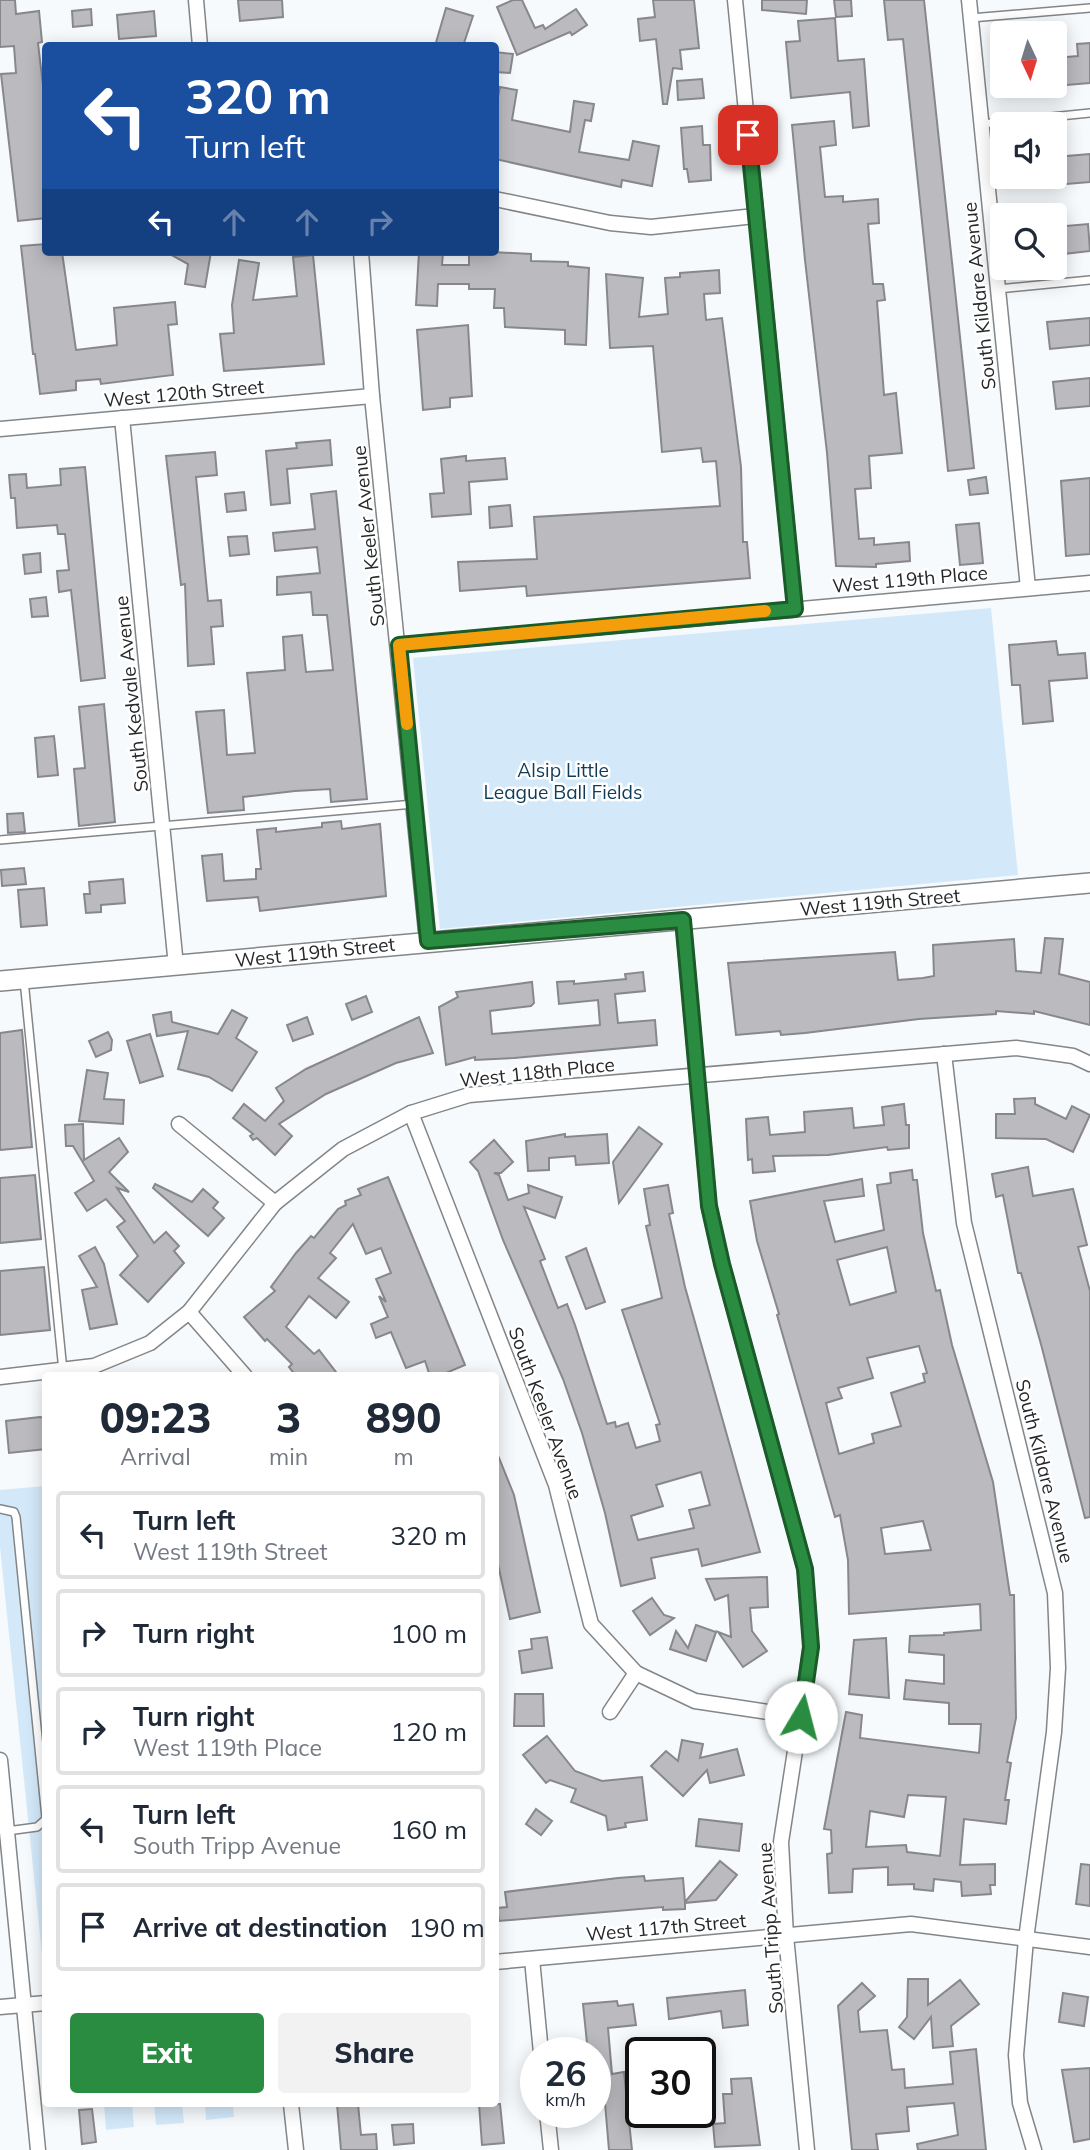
<!DOCTYPE html>
<html lang="en">
<head>
<meta charset="utf-8">
<style>
  body { margin:0; font-family:Mulish,sans-serif; background:#f2f2f3; color:#1f2937; height:100vh; display:flex; flex-direction:column; font-size:26px; white-space:nowrap }
  * { box-sizing:border-box; margin:0 }
  p { font-size:23px; color:#747a83 }
  .icon { flex:none; width:38px; height:38px; fill:none; stroke:currentColor; stroke-width:2; stroke-linecap:round; stroke-linejoin:round }
  .map { position:relative; flex:1; overflow:hidden }
  .sheet { position:absolute; left:42px; top:1372px; width:457px; height:735px; display:flex; flex-direction:column; background:#fff; border-radius:7px; box-shadow:0 4px 18px #0003 }
  .sheet>* { flex:none }
  .top-card { position:absolute; left:42px; top:42px; width:457px; height:214px; border-radius:7px; box-shadow:0 4px 18px #0003; background:#1a4fa0; color:#fff; overflow:hidden }
  .needle { width:46px; rotate:176deg }
  .controls { position:absolute; left:990px; top:21px; display:grid; gap:14px }
  .controls a { display:grid; place-items:center; width:77px; height:77px; border-radius:7px; background:#fff; box-shadow:0 4px 18px #0003; font-size:35px }
  .speed { position:absolute; left:520px; top:2037px; display:flex; gap:14px; font-size:35px; font-weight:700; text-align:center }
  .speed>* { display:grid; place-content:center; width:91px; height:91px; border-radius:50%; background:#fff; box-shadow:0 4px 18px #0003; line-height:1 }
  .speed small { font-size:18px; font-weight:400 }
  .speed .limit { border:4px solid #111; border-radius:10px; background:#fff; color:#111 }
  .pin { position:absolute; display:grid; place-items:center; width:60px; height:60px; color:#fff; margin:-30px; border-radius:14px; box-shadow:0 4px 10px #0006 }
  .me { position:absolute; width:77px; margin:-38px; rotate:8deg; stroke-linejoin:round; filter:drop-shadow(0 0 5px #0008) }
  .turn { display:flex; align-items:center; gap:24px; height:147px; padding:0 28px; font-size:32px }
  .turn .icon { width:91px; height:91px; stroke-width:2.5 }
  .turn b { display:block; font-size:49px; line-height:60px }
  .lanes { display:flex; align-items:center; height:66px; padding:0 28px; background:#0003; justify-content:center; gap:35px; direction:ltr }
  .lanes .off { opacity:.35 }
  .eta { display:flex; justify-content:space-evenly; align-items:center; height:119px; text-align:center }
  .eta b { font-size:42px; font-weight:800; line-height:49px }
  .primary-button { display:flex; gap:14px; margin-top:auto; padding:14px 28px }
  .primary-button a { flex:1; height:80px; border-radius:7px; background:#2a8c40; color:#fff; font-size:28px; font-weight:800; line-height:80px; text-align:center }
  .primary-button a+a { background:#f2f2f3; color:#1f2937 }
  ul { padding:0; list-style:none }
  li { display:flex; align-items:center; gap:21px; height:88px; margin:0 14px 10px; padding:0 14px; border:4px solid #e0e1e3; border-radius:7px }
  li div { flex:1 }
  li b { display:block; font-size:26px }
  li em { font-style:normal }
  .map>svg:first-child { display:block }
  .green { fill:#d3e9fa }
  .building { fill:#bbbbbf; stroke:#88888c; stroke-width:2; fill-rule:evenodd }
  .lines { fill:none; stroke-linecap:round; stroke-linejoin:round }
  .lane-casing { stroke:#828688; stroke-width:10 }
  .street-casing { stroke:#828688; stroke-width:17 }
  .secondary-casing { stroke:#828688; stroke-width:22 }
  .lane { stroke:#fff; stroke-width:7 }
  .street { stroke:#fff; stroke-width:14 }
  .secondary { stroke:#fff; stroke-width:19 }
  .route-casing { stroke:#1b5b2a; stroke-width:18 }
  .route { stroke:#2a8c40; stroke-width:12 }
  .slow { stroke:#f59e0b; stroke-width:12 }
  .labels { text-anchor:middle; dominant-baseline:central; stroke-width:5; stroke-linejoin:round; paint-order:stroke }
  .street-label { font-size:19px; fill:#252728; stroke:#fff }
  .park-label { font-size:19px; fill:#0e3b57; stroke:#fff }
</style>
</head>
<body>
<div class="map">
<svg width="1090" height="2150" viewBox="0 0 1090 2150">
  <rect width="100%" height="100%" fill="#f6fafd"/>
  <!-- green -->
  <g class="green">
    <path d="M991,608L1018,875L440,929L413,658Z"/>
    <path d="M45,1486V1974H44L0,1547V1490Z"/>
    <path d="M104,2104H132L134,2127L106,2130Z"/>
    <path d="M154,2104H182L184,2123L156,2125Z"/>
    <path d="M205,2104H233L234,2117L206,2120Z"/>
  </g>
  <!-- building -->
  <g class="building">
    <path d="M0,0H15L16,14L39,11L42,42L38,43L46,111V218L18,221L1,74L16,73L14,46L0,47Z"/>
    <path d="M238,0H282L283,17L240,21Z"/>
    <path d="M513,0H522L535,28L543,25L545,29L576,9L587,25L572,35L570,32L517,55L497,7Z"/>
    <path d="M653,0H694L699,48L680,50L682,69L673,68L667,104H663L656,39L640,41L638,19L655,17Z"/>
    <path d="M762,0H807L806,14L762,10Z"/>
    <path d="M834,0H851L852,16L836,17Z"/>
    <path d="M884,0H924L974,468L948,471L903,39L888,40Z"/>
    <path d="M446,8L473,16L463,46H435Z"/>
    <path d="M91,9L92,25L73,27L72,11Z"/>
    <path d="M154,11L156,36L119,39L117,15Z"/>
    <path d="M835,18L838,61L864,59L869,126L853,128L850,92L791,98L786,42L800,41L798,21Z"/>
    <path d="M1090,43V83L1055,86V58L1078,56L1077,44Z"/>
    <path d="M495,52L513,54L510,73L495,72Z"/>
    <path d="M702,79L704,98L678,100L677,81Z"/>
    <path d="M500,87L517,90L512,120L570,132L574,101L594,104L591,121L585,120L579,152L629,160L633,141L659,146L652,186L622,180L621,187L495,159V112Z"/>
    <path d="M834,121L836,145L820,147L825,197L843,196V202L878,199L879,223L868,224L873,284H883L885,300L877,301L884,395L896,393L900,434L902,453L869,456L871,488L855,489L859,539L874,538V545L909,542L910,561L876,564V567L836,566L827,453L805,260L792,125Z"/>
    <path d="M702,126L703,145H710L711,180L689,182L687,169H684L681,128Z"/>
    <path d="M1090,154V182L1055,185V157Z"/>
    <path d="M1088,224L1090,251L1055,255V227Z"/>
    <path d="M46,244V252H62L76,350L117,345L114,308L175,302L177,324L168,325L173,375L101,384L100,379L76,381V390L40,394L35,354H33L21,246Z"/>
    <path d="M166,252H211L205,287L185,284L188,264Z"/>
    <path d="M419,252H443L442,265H469V252H492L531,254V261L568,262V266L589,268L586,345L565,344V330L505,327L504,308H494L495,289H469V284H438L437,306L416,305Z"/>
    <path d="M313,255L324,364L224,371L220,334L234,333L232,305L239,260L259,263L253,300L297,296L293,257Z"/>
    <path d="M719,270L720,293L704,294L706,320L722,318L741,467L743,542H747L750,578L527,596L526,586L460,591L458,562L537,559L534,517L720,506L716,461L703,462L701,448L662,452L653,346L610,348L606,274L643,278L639,317L668,314L665,278L680,277V273Z"/>
    <path d="M1090,318V345L1050,349L1047,322Z"/>
    <path d="M468,325L472,396L450,398V407L423,410L417,330Z"/>
    <path d="M1090,378V406L1056,409L1053,382Z"/>
    <path d="M330,440L332,465L287,469L290,503L271,505L266,451L297,448L296,443Z"/>
    <path d="M215,452L217,475L196,477L208,601L221,600L223,626L211,627L214,664L188,666L185,584L181,585L166,456Z"/>
    <path d="M466,456V461L505,458L507,479L469,482L471,514L432,517L430,494L444,493L441,459Z"/>
    <path d="M85,467L105,678L81,681L71,590L59,592L57,571L69,570L65,534H58L57,525L17,528L15,498H11L9,475L26,474L27,488L61,485L60,469Z"/>
    <path d="M986,477L988,493L970,495L968,480Z"/>
    <path d="M1090,478V554L1066,556L1061,481Z"/>
    <path d="M336,491L367,799L331,802L330,789L295,791L243,797L244,810L208,813L196,712L224,710L227,755L255,753L247,673L285,670L283,637L302,635L306,672L333,670L327,615H313L311,592L277,595V577L320,573L317,547L275,551L273,533L315,529L311,494Z"/>
    <path d="M244,492L246,510L227,512L225,494Z"/>
    <path d="M510,505L512,526L490,528L489,507Z"/>
    <path d="M979,523L983,563L960,565L956,525Z"/>
    <path d="M247,536L249,554L230,556L228,537Z"/>
    <path d="M40,553L41,572L25,574L23,555Z"/>
    <path d="M46,597L48,616L32,617L30,599Z"/>
    <path d="M1056,641L1058,655L1085,653L1087,678L1049,681L1053,721L1023,724L1020,685H1012L1009,645Z"/>
    <path d="M104,704L115,822L79,826L74,769L85,768L79,707Z"/>
    <path d="M54,736L58,775L38,777L35,738Z"/>
    <path d="M23,813L25,832L8,833L7,814Z"/>
    <path d="M341,821L342,829L380,824L386,896L260,911L258,897L207,901L202,856L222,854L224,881L256,879V869H261L257,830L276,828V832L322,827V823Z"/>
    <path d="M24,868L26,884L2,886L1,870Z"/>
    <path d="M123,879L125,903L101,905V912L86,913L84,894H90L89,882Z"/>
    <path d="M44,888L47,925L21,927L18,890Z"/>
    <path d="M1045,938L1063,939L1059,974L1090,982V1025L1034,1011V1014L996,1011V1014L919,1019L805,1033L781,1035L780,1031L736,1035L728,963L895,952L898,980L923,978L934,976L933,945L1014,939L1016,971L1041,973Z"/>
    <path d="M643,972L645,991L615,994L618,1023L655,1020L657,1045L514,1058L475,1060V1057L446,1065L439,1007L458,997L456,992L532,982L534,1003L531,1006L490,1011L492,1034L600,1025L598,1000L559,1004L557,982L574,981V984L626,979L625,974Z"/>
    <path d="M366,996L372,1012L352,1020L346,1004Z"/>
    <path d="M232,1010L247,1018L236,1038L257,1052L232,1091L209,1077L178,1069L188,1031L157,1036L153,1015L171,1012L172,1022L218,1034Z"/>
    <path d="M307,1017L313,1034L293,1041L287,1025Z"/>
    <path d="M419,1017L433,1053L396,1063L326,1094L279,1124L292,1136L275,1155L257,1138L253,1140L250,1136L253,1134L233,1118L244,1104L265,1121L284,1101L276,1088L306,1069Z"/>
    <path d="M22,1030L32,1147L0,1150V1033Z"/>
    <path d="M108,1032L112,1040L111,1050L96,1057L89,1041Z"/>
    <path d="M150,1034L163,1076L140,1083L127,1041Z"/>
    <path d="M87,1070L108,1073L104,1099L124,1100L123,1124L79,1121Z"/>
    <path d="M1035,1098V1104L1066,1119L1072,1106L1090,1115L1073,1152L1046,1139L996,1138V1114H1015L1014,1099Z"/>
    <path d="M904,1104L906,1125H909V1148L888,1150L887,1147L828,1155L773,1156L775,1171L753,1173L752,1159L748,1160L746,1119L768,1117L770,1135L805,1132L804,1112L852,1108L854,1128L884,1125L882,1107Z"/>
    <path d="M83,1124L84,1160L119,1138L128,1152L109,1172L129,1192L117,1188L154,1243L166,1232L179,1246L174,1251L184,1263L148,1302L120,1275L138,1256L117,1227L125,1221L106,1199L87,1211L75,1193L94,1181L73,1146H66L65,1125Z"/>
    <path d="M639,1127L662,1144L619,1203L613,1162Z"/>
    <path d="M565,1134V1137L607,1134L609,1163L576,1165L575,1156L549,1158V1170L528,1171L526,1141Z"/>
    <path d="M494,1140L513,1162L501,1173H494L499,1175L508,1200L529,1193L528,1185L562,1197L555,1218L524,1207L545,1259L540,1261L558,1308L567,1304L575,1325L607,1424L615,1422L616,1427L628,1423L636,1448L660,1441L656,1425L660,1424L622,1310L662,1298L646,1226L650,1225L644,1189L668,1185L673,1213L669,1214L685,1287L760,1552L702,1566L698,1549L651,1558L655,1578L621,1586L605,1513L582,1433L563,1379L503,1240L478,1171L470,1162ZM701,1472L710,1505L689,1510L694,1528L638,1540L631,1516L663,1506L656,1485Z"/>
    <path d="M1028,1167L1033,1196L1073,1189L1087,1245L1078,1247L1090,1291V1517L1085,1518L1042,1348L1021,1273H1018L1003,1195L996,1197L992,1174Z"/>
    <path d="M912,1170L913,1180H917L923,1233L936,1291L940,1290L952,1345L993,1482L1010,1595H1014L1016,1718L1007,1762L1011,1763L1005,1800H1009L1006,1824L964,1819L960,1865L995,1864V1885H990L991,1894L962,1896L961,1882L934,1879L933,1891L914,1889V1884L888,1885V1867L853,1869L852,1892L829,1893L827,1854L832,1853L831,1830L824,1829L846,1712L862,1715L860,1738L979,1753L981,1724H949V1703L904,1699L906,1680L944,1684V1655L909,1652L910,1636L944,1635V1633L981,1630L980,1604L849,1614L848,1560L840,1515L835,1517L829,1496L777,1315L779,1314L757,1241L750,1201L862,1179L864,1196L824,1201L835,1242L884,1230L877,1185L891,1183L890,1173ZM887,1247L896,1292L850,1305L837,1260ZM919,1346L927,1373L923,1374L925,1382L891,1393L901,1426L872,1434L874,1443L839,1454L826,1403L842,1398L838,1388L873,1378L867,1358ZM923,1521L931,1550L885,1554L881,1528ZM908,1795L946,1797L940,1856L907,1852L906,1845L866,1847L870,1811L904,1817Z"/>
    <path d="M35,1175L41,1239L0,1243V1178Z"/>
    <path d="M388,1177L465,1365L439,1376H430L425,1361L406,1368L391,1332L376,1338L371,1324L388,1317L379,1296L386,1302L376,1279L391,1273L381,1248L366,1254L353,1224L330,1253L336,1258L318,1278L349,1302L336,1318L309,1296L286,1327L314,1354L319,1350L339,1376H296L289,1367L292,1364L267,1339L265,1341L244,1317L275,1291L271,1287L296,1253L311,1236L314,1238L338,1209L346,1205L345,1201L361,1195L358,1189Z"/>
    <path d="M155,1184L192,1202L203,1189L218,1202L213,1208L224,1218L208,1236L153,1188Z"/>
    <path d="M95,1247L104,1264L117,1324L90,1329L82,1290L97,1287L79,1256Z"/>
    <path d="M586,1248L605,1302L586,1309L566,1257Z"/>
    <path d="M44,1267L50,1330L0,1335V1271Z"/>
    <path d="M40,1417L46,1418V1449L9,1453L6,1421Z"/>
    <path d="M495,1448L514,1495L540,1612L510,1619L495,1551Z"/>
    <path d="M767,1577L768,1607L750,1608L752,1631L767,1651L743,1667L718,1632L731,1637L728,1595L715,1600L706,1579Z"/>
    <path d="M652,1598L664,1615L674,1618L650,1635L633,1611Z"/>
    <path d="M696,1625L716,1632L706,1661L670,1649L676,1631L688,1648Z"/>
    <path d="M547,1637L552,1668L522,1673L519,1651L532,1649L531,1639Z"/>
    <path d="M886,1638L889,1698L849,1694L854,1640Z"/>
    <path d="M515,1694H543L544,1726H514Z"/>
    <path d="M547,1736L575,1771L602,1781L642,1777L647,1820L625,1823L626,1827L608,1830L606,1816L571,1802L576,1789L550,1780L546,1783L523,1755Z"/>
    <path d="M682,1740L703,1744L700,1758L737,1749L744,1775L710,1783L707,1770L683,1796L651,1766L666,1751L678,1761Z"/>
    <path d="M536,1809L552,1821L541,1835L526,1824Z"/>
    <path d="M699,1819L742,1824L739,1851L696,1846Z"/>
    <path d="M720,1861L737,1875L716,1900L685,1903V1909L663,1910V1907L499,1921L497,1908L507,1907L505,1892L618,1878L644,1876L645,1881L683,1878L685,1902Z"/>
    <path d="M1081,1864L1090,1865V1906L1076,1904Z"/>
    <path d="M908,1979H928V2005L960,1980L979,2004L951,2026L953,2046L933,2048L931,2017L914,2039L899,2027L907,2017Z"/>
    <path d="M862,1983L875,1996L858,2011L860,2032L887,2030L892,2070L904,2069L905,2088L953,2084L950,2052L976,2049L986,2150H918L917,2144L958,2135L954,2103L907,2107L909,2131L876,2134L878,2150H852L838,2006Z"/>
    <path d="M745,1990L748,2025L723,2028L721,2011L669,2019L667,1998Z"/>
    <path d="M1063,1993L1088,1997L1084,2026L1059,2022Z"/>
    <path d="M617,2001L618,2006L633,2004L636,2025L608,2028L612,2074L624,2072L632,2150H609L605,2103L595,2104V2053H588L583,2004Z"/>
    <path d="M1090,2068V2139L1074,2142L1062,2070Z"/>
    <path d="M751,2078L760,2145L715,2147L713,2124L725,2123L723,2094H732L731,2079Z"/>
    <path d="M337,2104H358L361,2135L376,2134L377,2150H341Z"/>
    <path d="M479,2104H500L504,2143L482,2145Z"/>
    <path d="M92,2109L96,2142L82,2144L79,2110Z"/>
    <path d="M413,2124L414,2143L394,2145L392,2125Z"/>
  </g>
  <g class="lines">
    <!-- lane casing -->
    <g class="lane-casing">
      <g id="lane">
        <path d="M971,18L1090,8"/>
        <path d="M982,124L1090,113"/>
        <path d="M998,289L1090,280"/>
        <path d="M0,840L414,804"/>
        <path d="M24,980L63,1371"/>
        <path d="M0,1509L14,1512L16,1517L46,1818"/>
        <path d="M7,1831L37,1827L46,1819"/>
      </g>
    </g>
    <!-- street casing -->
    <g class="street-casing">
      <g id="street">
        <path d="M196,0L200,46"/>
        <path d="M735,0L795,609"/>
        <path d="M969,0L1028,588"/>
        <path d="M495,199L610,223L651,227L755,216"/>
        <path d="M361,252L372,396L427,941"/>
        <path d="M122,418L176,966"/>
        <path d="M0,429L372,396"/>
        <path d="M399,645L1090,583"/>
        <path d="M683,920L709,1206L722,1264L805,1569L811,1647L781,1842L786,1936L807,2150"/>
        <path d="M944,1054L964,1223L1055,1593L1058,1668L1054,1732L1026,1939L1016,2055L1020,2103L1034,2150"/>
        <path d="M411,1113L556,1485L591,1624L636,1673L695,1701L801,1717"/>
        <path d="M179,1124L275,1203"/>
        <path d="M189,1312L245,1376"/>
        <path d="M0,1377L94,1366L150,1343L189,1312L275,1203L343,1149L411,1113L469,1095L1016,1048L1073,1056L1090,1064"/>
        <path d="M610,1712L636,1673"/>
        <path d="M0,1760L38,2150"/>
        <path d="M532,1959L541,2053"/>
        <path d="M495,1962L911,1924L1090,1947"/>
        <path d="M0,2007L46,2003"/>
        <path d="M291,2104L296,2150"/>
        <path d="M547,2112L551,2150"/>
      </g>
    </g>
    <!-- secondary casing -->
    <g class="secondary-casing">
      <path id="secondary" d="M0,981L1090,883"/>
    </g>
    <!-- lane -->
    <use href="#lane" class="lane"/>
    <!-- street -->
    <use href="#street" class="street"/>
    <!-- secondary -->
    <use href="#secondary" class="secondary"/>
  </g>
  <g class="lines">
    <!-- route casing -->
    <g class="route-casing">
      <path id="route" d="M748,135L795,609L399,645L428,941L683,920L709,1206L722,1264L805,1569L811,1647L801,1717"/>
    </g>
    <!-- route -->
    <use href="#route" class="route"/>
    <!-- slow -->
    <path class="slow" d="M407,724L399,645L765,611"/>
  </g>
  <g class="labels">
    <!-- street labels -->
    <g class="street-label">
      <text transform="translate(979 296) rotate(-96)">South Kildare Avenue</text>
      <text transform="translate(184 393) rotate(-5)">West 120th Street</text>
      <text transform="translate(368 536) rotate(-96)">South Keeler Avenue</text>
      <text transform="translate(910 579) rotate(-5)">West 119th Place</text>
      <text transform="translate(131 694) rotate(-96)">South Kedvale Avenue</text>
      <text transform="translate(880 902) rotate(-5)">West 119th Street</text>
      <text transform="translate(315 952) rotate(-6)">West 119th Street</text>
      <text transform="translate(537 1072) rotate(-6)">West 118th Place</text>
      <text transform="translate(546 1413) rotate(70)">South Keeler Avenue</text>
      <text transform="translate(1045 1471) rotate(76)">South Kildare Avenue</text>
      <text transform="translate(666 1927) rotate(-5)">West 117th Street</text>
      <text transform="translate(770 1928) rotate(-94)">South Tripp Avenue</text>
    </g>
    <!-- park labels -->
    <g class="park-label">
      <text x="563" y="770">Alsip Little<tspan x="563" dy="22">League Ball Fields</tspan></text>
    </g>
  </g>
</svg>
<div class="controls">
<a><svg class="needle" viewBox="-14 -14 28 28"><path d="M0-13l5 13h-10z" fill="#e53935"/><path d="M0 13l5-13h-10z" fill="#747a83"/></svg></a>
<a><svg class="icon" aria-label="sound" viewBox="0 0 24 24"><path d="M4 9h4l5-4v14l-5-4H4zM17 9q2 3 0 6"/></svg></a>
<a><svg class="icon" aria-label="search" viewBox="0 0 24 24"><circle cx="10" cy="10" r="6"/><path d="M15 15l6 6"/></svg></a>
</div>
<div class="speed"><div>26<small>km/h</small></div><div class="limit">30</div></div>
<div class="pin" style="left:748px;top:135px;background:#d93025"><svg class="icon" aria-label="arrive" viewBox="0 0 24 24"><path d="M6 21V4h12l-3 4 3 4H6"/></svg></div>
<svg class="me" style="left:801px;top:1717px" viewBox="-20 -20 40 40"><circle r="19" fill="#fff"/><path d="M0-13L10 11 0 6-10 11z" fill="#2a8c40"/></svg>
<div class="top-card">
<div class="turn"><svg class="icon" aria-label="left" viewBox="0 0 24 24"><path d="M17 20v-9H6M10 6l-5 5 5 5"/></svg><div><b>320 m</b>Turn left</div></div>
<div class="lanes"><svg class="icon" aria-label="left" viewBox="0 0 24 24"><path d="M17 20v-9H6M10 6l-5 5 5 5"/></svg><svg class="icon off" aria-label="ahead" viewBox="0 0 24 24"><path d="M12 20V5M6 11l6-6 6 6"/></svg><svg class="icon off" aria-label="ahead" viewBox="0 0 24 24"><path d="M12 20V5M6 11l6-6 6 6"/></svg><svg class="icon off" aria-label="right" viewBox="0 0 24 24"><path d="M7 20v-9h11M14 6l5 5-5 5"/></svg></div>
</div>
<section class="sheet">
<div class="eta">
<div><b>09:23</b><p>Arrival</p></div>
<div><b>3</b><p>min</p></div>
<div><b>890</b><p>m</p></div>
</div>
<ul>
<li><svg class="icon" aria-label="left" viewBox="0 0 24 24"><path d="M17 20v-9H6M10 6l-5 5 5 5"/></svg><div><b>Turn left</b><p>West 119th Street</p></div><em>320 m</em></li>
<li><svg class="icon" aria-label="right" viewBox="0 0 24 24"><path d="M7 20v-9h11M14 6l5 5-5 5"/></svg><div><b>Turn right</b></div><em>100 m</em></li>
<li><svg class="icon" aria-label="right" viewBox="0 0 24 24"><path d="M7 20v-9h11M14 6l5 5-5 5"/></svg><div><b>Turn right</b><p>West 119th Place</p></div><em>120 m</em></li>
<li><svg class="icon" aria-label="left" viewBox="0 0 24 24"><path d="M17 20v-9H6M10 6l-5 5 5 5"/></svg><div><b>Turn left</b><p>South Tripp Avenue</p></div><em>160 m</em></li>
<li><svg class="icon" aria-label="arrive" viewBox="0 0 24 24"><path d="M6 21V4h12l-3 4 3 4H6"/></svg><div><b>Arrive at destination</b></div><em>190 m</em></li>
</ul>
<div class="primary-button"><a>Exit</a><a>Share</a></div>
</section>
</div>
</body>
</html>
